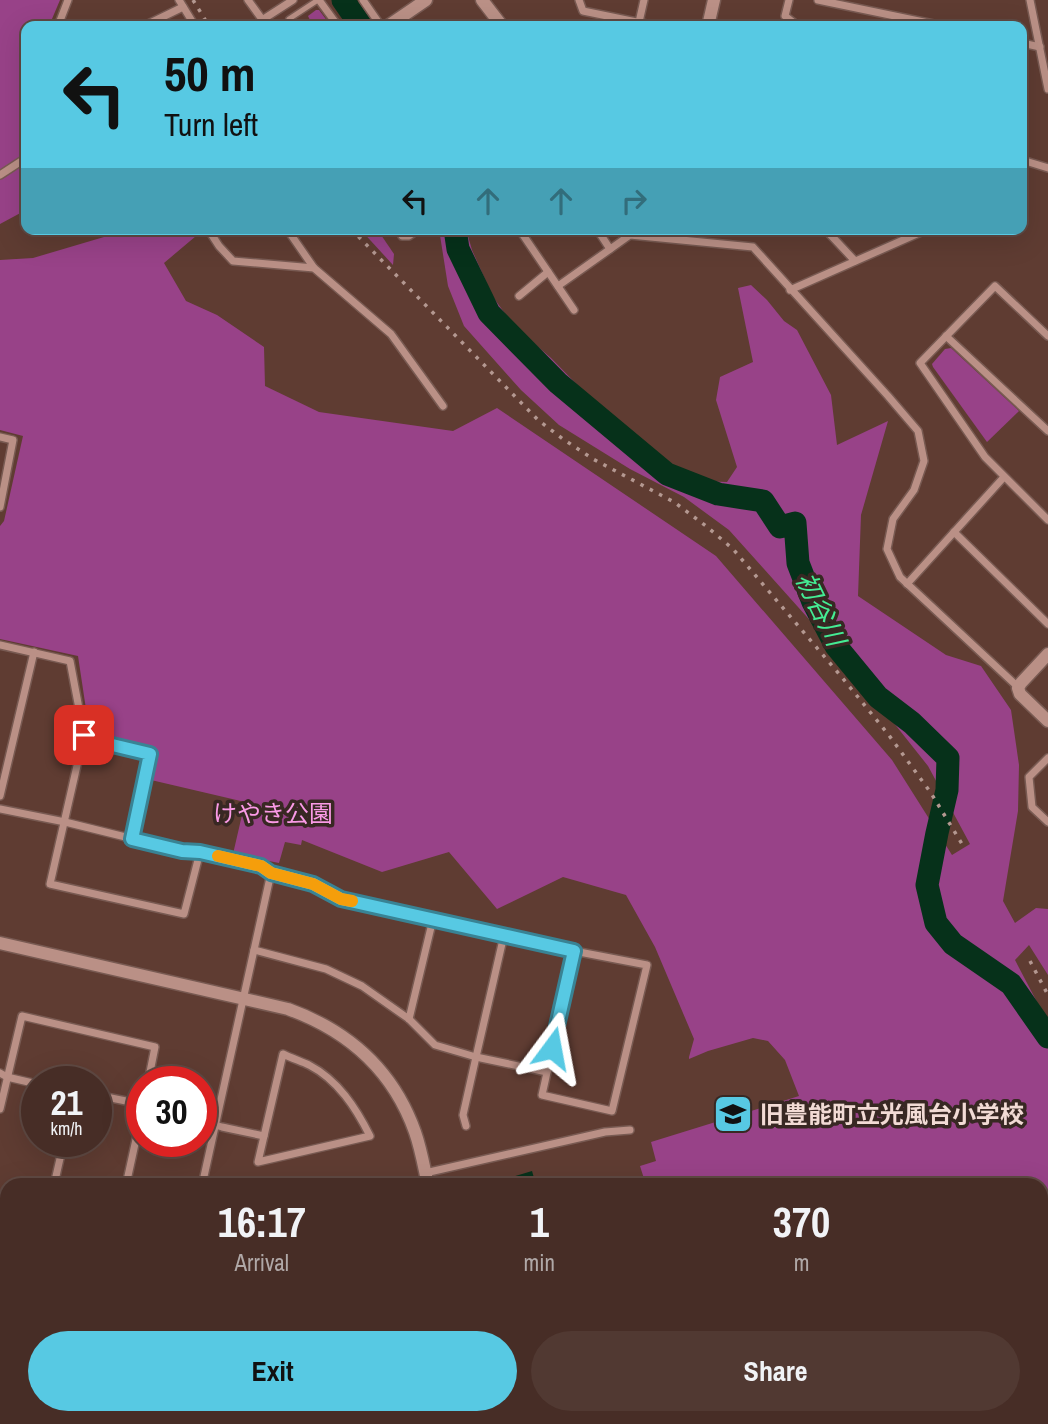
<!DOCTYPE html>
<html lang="en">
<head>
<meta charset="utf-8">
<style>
  body { margin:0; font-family:"Archivo Narrow","Noto Sans JP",sans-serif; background:#513932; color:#f1f3f6; height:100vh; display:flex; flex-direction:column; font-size:26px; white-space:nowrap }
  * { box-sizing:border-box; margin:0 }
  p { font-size:23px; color:#b0a8a7 }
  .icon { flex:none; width:38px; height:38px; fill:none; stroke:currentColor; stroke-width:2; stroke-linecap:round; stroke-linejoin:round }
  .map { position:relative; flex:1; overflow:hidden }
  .details { position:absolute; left:0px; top:1178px; width:1048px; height:247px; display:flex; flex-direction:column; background:#472d26; border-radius:21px 21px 0 0; box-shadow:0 7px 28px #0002,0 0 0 2px #5f4943 }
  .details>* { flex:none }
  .guide { position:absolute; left:21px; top:21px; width:1006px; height:214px; border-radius:14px; box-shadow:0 7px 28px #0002,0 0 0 2px #5f4943; background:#57c9e3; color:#111; overflow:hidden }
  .speed { position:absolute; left:21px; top:1066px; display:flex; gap:14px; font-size:35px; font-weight:700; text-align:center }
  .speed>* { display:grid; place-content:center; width:91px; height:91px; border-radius:50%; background:#472d26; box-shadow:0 7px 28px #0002,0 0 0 2px #5f4943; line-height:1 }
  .speed small { font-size:18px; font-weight:400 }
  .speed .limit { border:10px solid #d22; background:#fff; color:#111 }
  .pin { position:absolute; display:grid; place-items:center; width:60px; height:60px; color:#fff; margin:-30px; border-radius:14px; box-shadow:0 4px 10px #0006 }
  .me { position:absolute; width:77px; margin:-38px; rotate:13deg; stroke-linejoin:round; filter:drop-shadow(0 0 5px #0008) }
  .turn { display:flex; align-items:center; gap:24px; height:147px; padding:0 28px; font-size:32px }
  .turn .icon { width:91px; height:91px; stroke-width:2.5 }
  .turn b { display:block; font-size:49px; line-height:60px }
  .lanes { display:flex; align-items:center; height:66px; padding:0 28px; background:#0003; justify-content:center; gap:35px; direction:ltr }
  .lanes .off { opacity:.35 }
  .eta { display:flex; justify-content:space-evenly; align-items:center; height:119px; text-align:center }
  .eta b { font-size:42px; font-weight:700; line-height:49px }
  .primary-button { display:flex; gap:14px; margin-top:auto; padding:14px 28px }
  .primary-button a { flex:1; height:80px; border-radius:42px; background:#57c9e3; color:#111; font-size:28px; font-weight:700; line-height:80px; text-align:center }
  .primary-button a+a { background:#513932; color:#f1f3f6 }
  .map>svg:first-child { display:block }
  .green { fill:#984288 }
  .water { fill:#06311a }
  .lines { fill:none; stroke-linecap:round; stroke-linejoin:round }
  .river { stroke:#06311a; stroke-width:23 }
  .service-casing { stroke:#785a52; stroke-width:8 }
  .minor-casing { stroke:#785a52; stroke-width:10 }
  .tertiary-casing { stroke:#785a52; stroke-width:15 }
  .service { stroke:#ba9086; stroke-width:5 }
  .minor { stroke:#ba9086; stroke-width:7 }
  .tertiary { stroke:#ba9086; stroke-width:12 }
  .rail { stroke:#b49891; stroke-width:3.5; stroke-dasharray:3.5 7; stroke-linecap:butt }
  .route-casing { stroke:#398394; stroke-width:18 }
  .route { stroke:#57c9e3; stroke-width:12 }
  .slow { stroke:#f59e0b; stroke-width:12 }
  .labels { text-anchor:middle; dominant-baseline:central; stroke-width:7; stroke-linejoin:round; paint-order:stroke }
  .park-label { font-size:24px; fill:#fa9ae6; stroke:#382823 }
  .poi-label { font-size:24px; font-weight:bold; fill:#f2dbd5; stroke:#382823; text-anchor:start }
  .water-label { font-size:26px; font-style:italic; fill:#44ed94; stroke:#382823 }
</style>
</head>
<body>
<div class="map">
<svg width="1048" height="1424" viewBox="0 0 1048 1424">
  <rect width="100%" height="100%" fill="#5f3c32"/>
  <!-- green -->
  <g class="green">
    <path d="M0,0H60L49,26H26V210L0,224Z"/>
    <path d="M316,10H319L331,26H313L308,16Z"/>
    <path d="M131,229H192L196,236L164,263L186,301L217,315L264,347L265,386L319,412L453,431L497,408L716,556L892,760L952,855L970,844L928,766L832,645L729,530L684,497L630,469L559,425L521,390L464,326L448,286L439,229H466L472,250L493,297L514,326L551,358L595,403L622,433L666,467L699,481L727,482L737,467L716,400L720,377L753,362L738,288L751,285L767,300L784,321L797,330L831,395L837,445L888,421L861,515L858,596L946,655L981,666L1011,710L1019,765L1018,811L1003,901L1015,923L1036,908L1048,909V975L1029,945L1015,960L1048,1023V1409L1041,1408V1185H646L640,1166L656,1161L651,1142L799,1096L785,1060L768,1041L753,1038L708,1051L689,1059V1057L694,1039L655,947L626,895L563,877L497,909L449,852L382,872L302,840L301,845L285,842L279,863L233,854L245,802L151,780L158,751L89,729L78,656L0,639V526L4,521L23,436L0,430V260L33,258Z"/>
    <path d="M360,229H377L394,254L393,265Z"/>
    <path d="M951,348L1019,411L987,442L933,367L932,364L945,349Z"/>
    <path d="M495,1418H538V1419L536,1424H496Z"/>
    <path d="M635,1418H847L832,1424H615Z"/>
  </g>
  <!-- water -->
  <path class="water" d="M532,1171L536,1185H485Z"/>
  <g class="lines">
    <!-- river -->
    <g class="river">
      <path d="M343,0L361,26"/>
      <path d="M455,229L458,249L489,313L558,383L667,474L718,494L763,501L780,527L795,523L798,563L813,602L836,646L878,697L912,723L948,758L947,790L937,833L927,885L936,923L953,944L1011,984L1048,1037"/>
    </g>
    <!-- service casing -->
    <g class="service-casing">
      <path id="service" d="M294,26L289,19L318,0"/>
    </g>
    <!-- minor casing -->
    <g class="minor-casing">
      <g id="minor">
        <path d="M179,0L195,26"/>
        <path d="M248,0L267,26"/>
        <path d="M319,0L338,26"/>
        <path d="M363,0L381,26"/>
        <path d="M579,0L583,11L656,26"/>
        <path d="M789,0L785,16L798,26"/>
        <path d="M818,0L943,26"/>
        <path d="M1030,0L1048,89"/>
        <path d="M262,20L293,0"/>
        <path d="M639,22L644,0"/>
        <path d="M58,26L68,0"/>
        <path d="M144,26L183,7"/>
        <path d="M1022,43L1040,47"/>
        <path d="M1022,160L1048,168"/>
        <path d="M0,175L26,158"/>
        <path d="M208,229L219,246L233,261L314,268L391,334L443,406"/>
        <path d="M287,229L314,268"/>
        <path d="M398,229L402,236H409L419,229"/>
        <path d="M519,229L574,310"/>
        <path d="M597,229L610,249"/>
        <path d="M825,229L855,261"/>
        <path d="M558,286L630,235L753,247L888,396L918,431L924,461L914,490L893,519L887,549L900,577L1018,687"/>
        <path d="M790,290L928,229"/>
        <path d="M519,296L548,272"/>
        <path d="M946,336L1048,431"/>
        <path d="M1048,336L995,286L920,363L985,457L1048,520"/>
        <path d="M0,437L13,440L0,507"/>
        <path d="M954,532L1048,624"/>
        <path d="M907,584L1004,477"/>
        <path d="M0,645L70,661L84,735L50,884L184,914L200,852"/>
        <path d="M83,738L150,754L132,839"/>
        <path d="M1048,758L1029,777L1032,807L1048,822"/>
        <path d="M0,796L34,652"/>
        <path d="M0,809L65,822L182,851L200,852L261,866L271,873L203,1181L185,1185"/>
        <path d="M271,873L312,884L341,899L574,951L542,1095L612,1111L647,965L574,951"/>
        <path d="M504,935L476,1057L547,1072"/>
        <path d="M254,950L326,969L362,986L409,1019L435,1045L476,1057L463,1115L466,1126"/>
        <path d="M409,1019L433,919"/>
        <path d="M283,1054C291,1058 300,1061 309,1065C338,1080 356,1108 370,1136L258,1162Z"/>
        <path d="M0,1073L7,1077L37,1084"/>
        <path d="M96,1095L131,1102L142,1108"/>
        <path d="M0,1109L22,1016L155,1047L148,1082"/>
        <path d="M201,1121L222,1127L264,1136"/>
        <path d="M425,1173L605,1132L630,1130"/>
        <path d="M54,1185L64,1141"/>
        <path d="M126,1185L142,1112"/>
        <path d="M0,1229L7,1227"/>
        <path d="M0,1283L7,1281"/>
        <path d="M0,1357L7,1386"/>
        <path d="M15,1418L16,1424"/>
        <path d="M87,1418L88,1424"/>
        <path d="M153,1418L155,1424"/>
        <path d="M211,1418L213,1424"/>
        <path d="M281,1418L283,1424"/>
        <path d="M424,1418L426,1424"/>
        <path d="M341,1424L368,1418"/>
        <path d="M939,1424L946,1418"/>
        <path d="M1032,1424L1038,1418"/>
      </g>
    </g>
    <!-- tertiary casing -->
    <g class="tertiary-casing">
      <g id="tertiary">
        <path d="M482,0L502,26"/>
        <path d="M388,26L426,0"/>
        <path d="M708,26L714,0"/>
        <path d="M1048,654L1021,683L1018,688L1020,694L1048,721"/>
        <path d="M0,943L288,1009C349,1031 393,1070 415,1132C421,1149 424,1167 428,1185"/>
        <path d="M1041,1250L1048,1243"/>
        <path d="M482,1418L484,1424"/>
        <path d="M866,1424L876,1418"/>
      </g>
    </g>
    <!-- service -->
    <use href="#service" class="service"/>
    <!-- minor -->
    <use href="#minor" class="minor"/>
    <!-- tertiary -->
    <use href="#tertiary" class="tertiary"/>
    <!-- rail -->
    <g class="rail">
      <path d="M193,0L209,26"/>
      <path d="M351,229L538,420L563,439L593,459L674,502L706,526L733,549L840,675L888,734L931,793L962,844"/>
      <path d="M1030,961L1048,995"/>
    </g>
  </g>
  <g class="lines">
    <!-- route casing -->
    <g class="route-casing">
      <path id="route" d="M84,735L83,738L150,754L132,839L182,851L200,852L261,866L271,873L313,884L341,899L574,951L552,1048"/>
    </g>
    <!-- route -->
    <use href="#route" class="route"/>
    <!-- slow -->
    <path class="slow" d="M218,856L261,866L271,873L313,884L341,899L352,901"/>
  </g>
  <!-- icons -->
  <defs>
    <g id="school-square" transform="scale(2.0125)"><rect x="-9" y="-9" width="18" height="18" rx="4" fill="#57c9e3" stroke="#382823"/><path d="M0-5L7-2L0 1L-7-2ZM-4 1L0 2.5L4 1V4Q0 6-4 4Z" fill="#111"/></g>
  </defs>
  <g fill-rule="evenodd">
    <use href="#school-square" x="733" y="1114"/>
  </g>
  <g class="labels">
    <!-- park labels -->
    <g class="park-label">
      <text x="273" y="813">けやき公園</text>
    </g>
    <!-- poi labels -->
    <g class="poi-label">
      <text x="760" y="1114">旧豊能町立光風台小学校</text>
    </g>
    <!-- water labels -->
    <g class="water-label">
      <text transform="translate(821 609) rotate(64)">初谷川</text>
    </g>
  </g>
</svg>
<div class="speed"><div>21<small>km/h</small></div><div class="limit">30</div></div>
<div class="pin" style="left:84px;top:735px;background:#d93025"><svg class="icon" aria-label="arrive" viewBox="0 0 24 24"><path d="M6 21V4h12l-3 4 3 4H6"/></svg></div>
<svg class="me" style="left:552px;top:1048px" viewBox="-20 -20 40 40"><path d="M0-17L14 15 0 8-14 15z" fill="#57c9e3" stroke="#fff" stroke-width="4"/></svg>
<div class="guide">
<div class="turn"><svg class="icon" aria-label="left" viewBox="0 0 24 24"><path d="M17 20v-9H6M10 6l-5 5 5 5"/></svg><div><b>50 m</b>Turn left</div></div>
<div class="lanes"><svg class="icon" aria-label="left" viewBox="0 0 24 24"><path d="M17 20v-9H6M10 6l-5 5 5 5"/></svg><svg class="icon off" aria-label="ahead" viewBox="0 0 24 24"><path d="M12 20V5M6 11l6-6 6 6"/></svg><svg class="icon off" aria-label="ahead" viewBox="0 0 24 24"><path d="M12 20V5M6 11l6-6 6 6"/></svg><svg class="icon off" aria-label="right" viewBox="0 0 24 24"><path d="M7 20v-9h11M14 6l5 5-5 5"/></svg></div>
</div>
<section class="details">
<div class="eta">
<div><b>16:17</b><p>Arrival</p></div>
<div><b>1</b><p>min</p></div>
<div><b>370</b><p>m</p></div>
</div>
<div class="primary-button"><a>Exit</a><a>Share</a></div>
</section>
</div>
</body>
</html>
